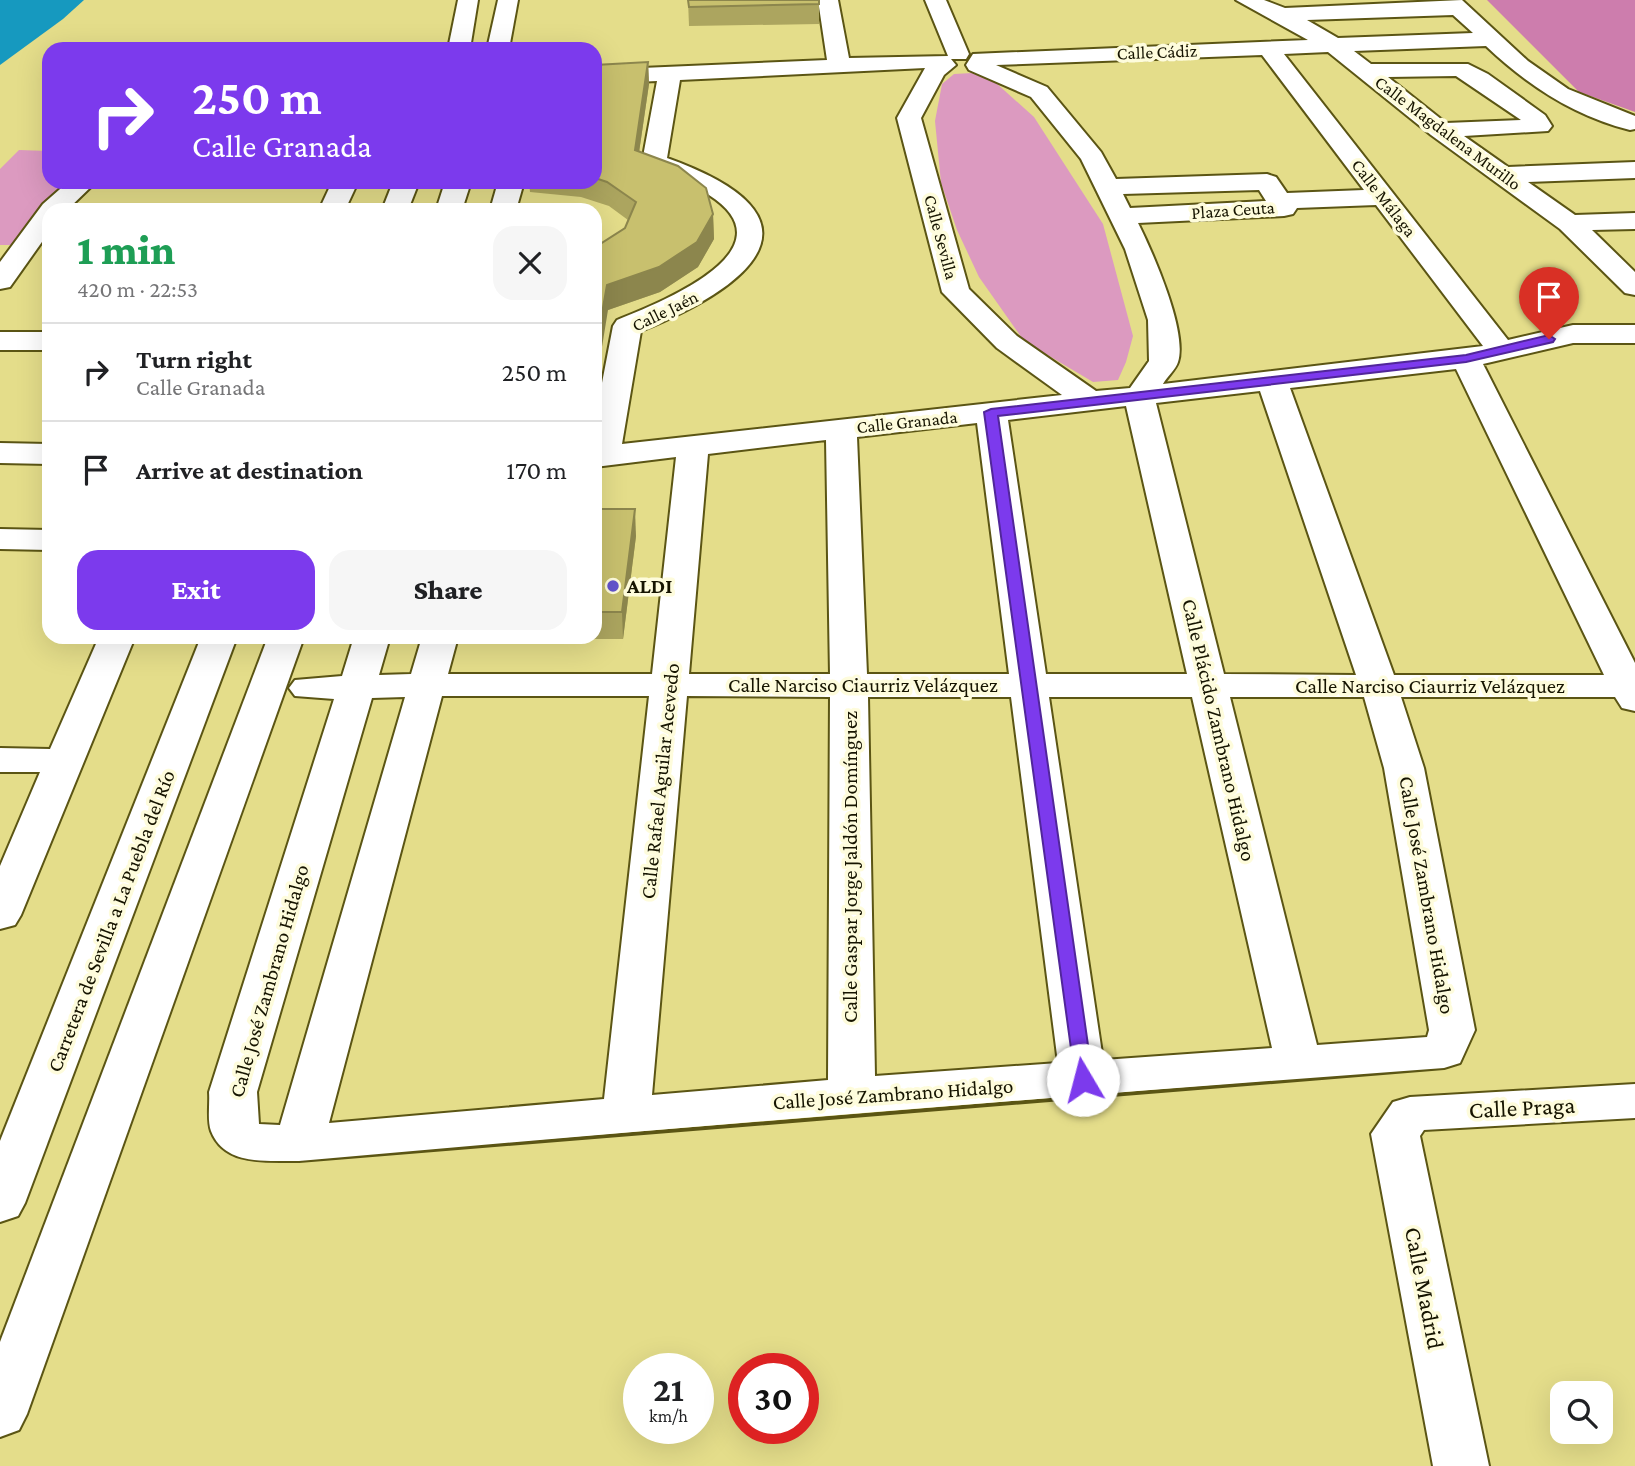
<!DOCTYPE html>
<html lang="en">
<head>
<meta charset="utf-8">
<style>
  body { margin:0; font-family:"Crimson Pro",serif; background:#f6f6f6; color:#202124; height:100vh; display:flex; flex-direction:column; font-size:26px; white-space:nowrap }
  * { box-sizing:border-box; margin:0 }
  p { font-size:23px; color:#757577 }
  .icon { flex:none; width:38px; height:38px; fill:none; stroke:currentColor; stroke-width:2; stroke-linecap:round; stroke-linejoin:round }
  .map { position:relative; flex:1; overflow:hidden }
  .drawer { position:absolute; left:42px; top:203px; width:560px; height:441px; display:flex; flex-direction:column; background:#fff; border-radius:21px; box-shadow:0 7px 28px #0002 }
  .drawer>* { flex:none }
  .hud { position:absolute; left:42px; top:42px; width:560px; height:147px; border-radius:21px; box-shadow:0 7px 28px #0002; background:#7c3aed; color:#fff; overflow:hidden }
  .buttons { position:absolute; left:1550px; top:1381px; display:grid; gap:14px }
  .buttons a { display:grid; place-items:center; width:63px; height:63px; border-radius:14px; background:#fff; box-shadow:0 7px 28px #0002; font-size:35px }
  .speed { position:absolute; left:623px; top:1353px; display:flex; gap:14px; font-size:35px; font-weight:700; text-align:center }
  .speed>* { display:grid; place-content:center; width:91px; height:91px; border-radius:50%; background:#fff; box-shadow:0 7px 28px #0002; line-height:1 }
  .speed small { font-size:18px; font-weight:400 }
  .speed .limit { border:10px solid #d22; background:#fff; color:#111 }
  .pin { position:absolute; display:grid; place-items:center; width:60px; height:60px; color:#fff; margin:-72px -30px; border-radius:50% 50% 50% 0; rotate:-45deg; box-shadow:0 0 7px #0007 }
  .pin .icon { rotate:45deg }
  .me { position:absolute; width:77px; margin:-38px; rotate:352deg; stroke-linejoin:round; filter:drop-shadow(0 0 5px #0008) }
  .turn { display:flex; align-items:center; gap:24px; height:147px; padding:0 35px; font-size:32px }
  .turn .icon { width:91px; height:91px; stroke-width:2.5 }
  .turn b { display:block; font-size:49px; line-height:60px }
  .round { display:grid; place-items:center; flex:none; width:74px; height:74px; border-radius:21px; background:#f6f6f6 }
  .headline { display:flex; align-items:center; justify-content:space-between; height:119px; padding:0 35px }
  h1 { font-size:42px; font-weight:800; line-height:52px; color:#1e9e55 }
  .button { display:flex; gap:14px; margin-top:auto; padding:14px 35px }
  .button a { flex:1; height:80px; border-radius:21px; background:#7c3aed; color:#fff; font-size:28px; font-weight:800; line-height:80px; text-align:center }
  .button a+a { background:#f6f6f6; color:#202124 }
  ul { padding:0; list-style:none }
  li { display:flex; align-items:center; gap:21px; height:98px; padding:0 35px; border-top:2px solid #e0e0e0 }
  li div { flex:1 }
  li b { display:block; font-size:26px }
  li em { font-style:normal }
  .map>svg:first-child { display:block }
  .green { fill:#dc9ac0 }
  .forest { fill:#cd7dad }
  .water { fill:#1699bf }
  .lines { fill:none; stroke-linecap:round; stroke-linejoin:round }
  .minor-casing { stroke:#5b5514; stroke-width:4 }
  .major-casing { stroke:#5b5514; stroke-width:4 }
  .minor { fill:#fff; fill-rule:evenodd }
  .major { fill:#fff; fill-rule:evenodd }
  .wall { fill:#aca55f }
  .shaded-wall { fill:#8c864d }
  .building { fill:#c8c06e; stroke:#8c864d; stroke-width:2 }
  .route { fill:#7c3aed; stroke:#51269a; stroke-width:2 }
  .poi-dot { fill:#6354cd; stroke:#fefcdc; stroke-width:2.5 }
  .labels { text-anchor:middle; dominant-baseline:central; stroke-width:7; stroke-linejoin:round; paint-order:stroke }
  .far-street-label { font-size:18px; fill:#161400; stroke:#fefcdc }
  .poi-label { font-size:21px; font-weight:bold; fill:#161400; stroke:#fefcdc; text-anchor:start }
  .street-label { font-size:21px; fill:#161400; stroke:#fefcdc }
  .near-street-label { font-size:24px; fill:#161400; stroke:#fefcdc }
</style>
</head>
<body>
<div class="map">
<svg width="1635" height="1466" viewBox="0 0 1635 1466">
  <rect width="100%" height="100%" fill="#e4dd8a"/>
  <!-- green -->
  <g class="green">
    <path d="M972,73L995,82L1034,117L1103,224L1133,336L1126,362L1118,380L1093,382L1024,341L979,277L957,230L941,183L935,121L942,84L954,74Z"/>
    <path d="M19,150L49,151V182H83L49,210L17,245H0V169Z"/>
  </g>
  <!-- forest -->
  <path class="forest" d="M1487,0H1635V112L1579,92Z"/>
  <!-- water -->
  <path class="water" d="M0,0H84L63,19L0,65Z"/>
  <g class="lines">
    <!-- minor casing -->
    <g class="minor-casing">
      <g id="minor">
        <path d="M818,0H838L849,58L948,56L925,0H946L969,54L966,59H951L956,65L944,75L921,118L969,289L1017,336L1096,391L1130,388L1149,361L1148,320L1125,249L1081,159L1031,97L969,70L966,65L973,54L1308,40L1236,0H1264L1285,8L1462,0L1528,61L1568,89L1635,116V129L1630,130C1574,116 1527,85 1486,46L1354,51L1371,64H1468L1488,74L1545,115L1552,126L1548,131L1464,136L1508,167L1635,162V178L1528,182L1575,215L1635,213V229L1592,230L1635,272V295L1625,293L1560,229L1431,135L1328,52L1284,54L1508,340L1573,325H1635V343H1573L1483,364L1635,663V711L1622,708L1615,697H1401L1424,768L1475,1030L1460,1063L1444,1068C1063,1096 681,1127 299,1161C268,1160 225,1167 211,1131C207,1120 210,1104 209,1092L334,699L295,696L289,688L295,680L342,676L354,637H390L379,675L411,674L422,637H458L448,674H652L676,457L595,467V419L613,326L617,320C659,303 795,250 709,195C690,182 667,175 645,167L642,162L657,81L595,84V70L827,60ZM1453,15L1473,33L1338,38L1307,20ZM1262,55L1364,190L1287,193L1276,177L1267,174L1116,179L1101,152L1047,87L996,65ZM925,68L897,118L942,292L997,348L1062,395L622,444L641,331C756,284 832,217 667,158L680,80ZM1456,76L1521,120L1446,123L1388,77ZM1259,190L1266,201L1130,208L1123,194ZM1376,205L1483,346L1163,384C1167,377 1176,369 1178,362C1188,332 1152,251 1138,223L1284,216L1293,214L1297,208ZM1456,369L1604,675H1394L1290,388ZM1260,391L1356,675L1224,674L1156,403ZM1126,406L1187,674H1046L1008,420ZM977,423L1009,674H867L857,437ZM826,440L830,674H689L708,454ZM442,696H649L604,1099L329,1123ZM687,696L830,697L828,1080L652,1095ZM405,697L280,1125L259,1124L257,1092L372,698ZM868,697H1011L1058,1063L875,1076ZM1049,697H1192L1272,1048L1103,1060ZM1230,697H1364L1384,768L1429,1030L1427,1037L1317,1045Z"/>
        <path d="M68,182H96L67,210H49V232L10,287L0,289V262L43,204Z"/>
        <path d="M332,182H358L345,210H319Z"/>
        <path d="M498,182H524L516,210H490Z"/>
        <rect x="0" y="332" width="49" height="18"/>
        <path d="M0,443L49,444V464L0,463Z"/>
        <path d="M0,529L49,530V550L0,549Z"/>
        <path d="M99,637H135L21,915L15,925L0,929V866L40,772H0V748L50,749Z"/>
        <path d="M1635,1084V1118L1424,1130L1420,1136L1489,1466H1433L1371,1134L1393,1102L1410,1097Z"/>
      </g>
    </g>
    <!-- major casing -->
    <g class="major-casing">
      <g id="major">
        <path d="M458,0H478L470,49H448Z"/>
        <path d="M498,0H518L509,49H487Z"/>
        <path d="M393,182H419L408,210H382Z"/>
        <path d="M445,182H471L462,210H436Z"/>
        <path d="M201,637H237L25,1203L18,1216L0,1222V1141Z"/>
        <path d="M268,637H304L27,1414L19,1430L0,1437V1342Z"/>
      </g>
    </g>
    <!-- minor -->
    <use href="#minor" class="minor"/>
    <!-- major -->
    <use href="#major" class="major"/>
  </g>
  <!-- wall -->
  <g class="wall">
    <path d="M688,0H819V24L689,26Z"/>
    <path d="M648,62L649,84L639,152L713,214L714,239L698,267L660,292L608,310L600,244L625,228L628,220L609,206L581,197L530,192L529,182H595V65Z"/>
    <path d="M595,509L636,536L623,639H503V637H595Z"/>
  </g>
  <!-- shaded-wall -->
  <g class="shaded-wall">
    <path d="M648,62L649,84L636,173L635,150Z"/>
    <path d="M713,214L714,239L698,267L660,292L608,310L595,390V353L607,285Z"/>
    <path d="M635,509L636,536L623,639L622,612Z"/>
  </g>
  <!-- building -->
  <g class="building">
    <path d="M688,0H819V4L689,7Z"/>
    <path d="M648,62L635,150L678,166L706,188L713,214L697,242L659,267L607,285L595,353V246L600,244L625,228L636,202L607,182L595,178V65Z"/>
    <path d="M595,509H635L622,612H595Z"/>
  </g>
  <!-- route -->
  <path class="route" d="M1549,335L1555,339L1553,342L1466,362L998,416L1093,1080L1090,1085H1076L984,412L991,409L1466,355Z"/>
  <!-- markers -->
  <circle class="poi-dot" cx="613" cy="586" r="7"/>
  <g class="labels">
    <!-- far-street labels -->
    <g class="far-street-label">
      <text transform="translate(1157 52) rotate(-2)">Calle Cádiz</text>
      <text transform="translate(1448 133) rotate(37)">Calle Magdalena Murillo</text>
      <text transform="translate(1384 198) rotate(52)">Calle Málaga</text>
      <text transform="translate(1233 210) rotate(-4)">Plaza Ceuta</text>
      <text transform="translate(941 237) rotate(75)">Calle Sevilla</text>
      <text transform="translate(665 311) rotate(-26)">Calle Jaén</text>
      <text transform="translate(907 422) rotate(-6)">Calle Granada</text>
    </g>
    <!-- poi labels -->
    <g class="poi-label">
      <text x="627" y="586">ALDI</text>
    </g>
    <!-- street labels -->
    <g class="street-label">
      <text x="863" y="685">Calle Narciso Ciaurriz Velázquez</text>
      <text x="1430" y="686">Calle Narciso Ciaurriz Velázquez</text>
      <text transform="translate(1219 730) rotate(77)">Calle Plácido Zambrano Hidalgo</text>
      <text transform="translate(660 781) rotate(-84)">Calle Rafael Aguilar Acevedo</text>
      <text transform="translate(850 867) rotate(-90)">Calle Gaspar Jorge Jaldón Domínguez</text>
      <text transform="translate(1427 895) rotate(80)">Calle José Zambrano Hidalgo</text>
      <text transform="translate(111 921) rotate(-69)">Carretera de Sevilla a La Puebla del Río</text>
      <text transform="translate(269 981) rotate(-74)">Calle José Zambrano Hidalgo</text>
      <text transform="translate(893 1094) rotate(-4)">Calle José Zambrano Hidalgo</text>
    </g>
    <!-- near-street labels -->
    <g class="near-street-label">
      <text transform="translate(1522 1107) rotate(-3)">Calle Praga</text>
      <text transform="translate(1425 1288) rotate(79)">Calle Madrid</text>
    </g>
  </g>
</svg>
<div class="buttons">
<a><svg class="icon" aria-label="search" viewBox="0 0 24 24"><circle cx="10" cy="10" r="6"/><path d="M15 15l6 6"/></svg></a>
</div>
<div class="speed"><div>21<small>km/h</small></div><div class="limit">30</div></div>
<div class="pin" style="left:1549px;top:339px;background:#d93025"><svg class="icon" aria-label="arrive" viewBox="0 0 24 24"><path d="M6 21V4h12l-3 4 3 4H6"/></svg></div>
<svg class="me" style="left:1083px;top:1080px" viewBox="-20 -20 40 40"><circle r="19" fill="#fff"/><path d="M0-13L10 11 0 6-10 11z" fill="#7c3aed"/></svg>
<div class="hud">
<div class="turn"><svg class="icon" aria-label="right" viewBox="0 0 24 24"><path d="M7 20v-9h11M14 6l5 5-5 5"/></svg><div><b>250 m</b>Calle Granada</div></div>
</div>
<section class="drawer">
<div class="headline"><div><h1>1 min</h1><p>420 m · 22:53</p></div><a class="round"><svg class="icon" aria-label="close" viewBox="0 0 24 24"><path d="M6 6l12 12M18 6L6 18"/></svg></a></div>
<ul>
<li><svg class="icon" aria-label="right" viewBox="0 0 24 24"><path d="M7 20v-9h11M14 6l5 5-5 5"/></svg><div><b>Turn right</b><p>Calle Granada</p></div><em>250 m</em></li>
<li><svg class="icon" aria-label="arrive" viewBox="0 0 24 24"><path d="M6 21V4h12l-3 4 3 4H6"/></svg><div><b>Arrive at destination</b></div><em>170 m</em></li>
</ul>
<div class="button"><a>Exit</a><a>Share</a></div>
</section>
</div>
</body>
</html>
